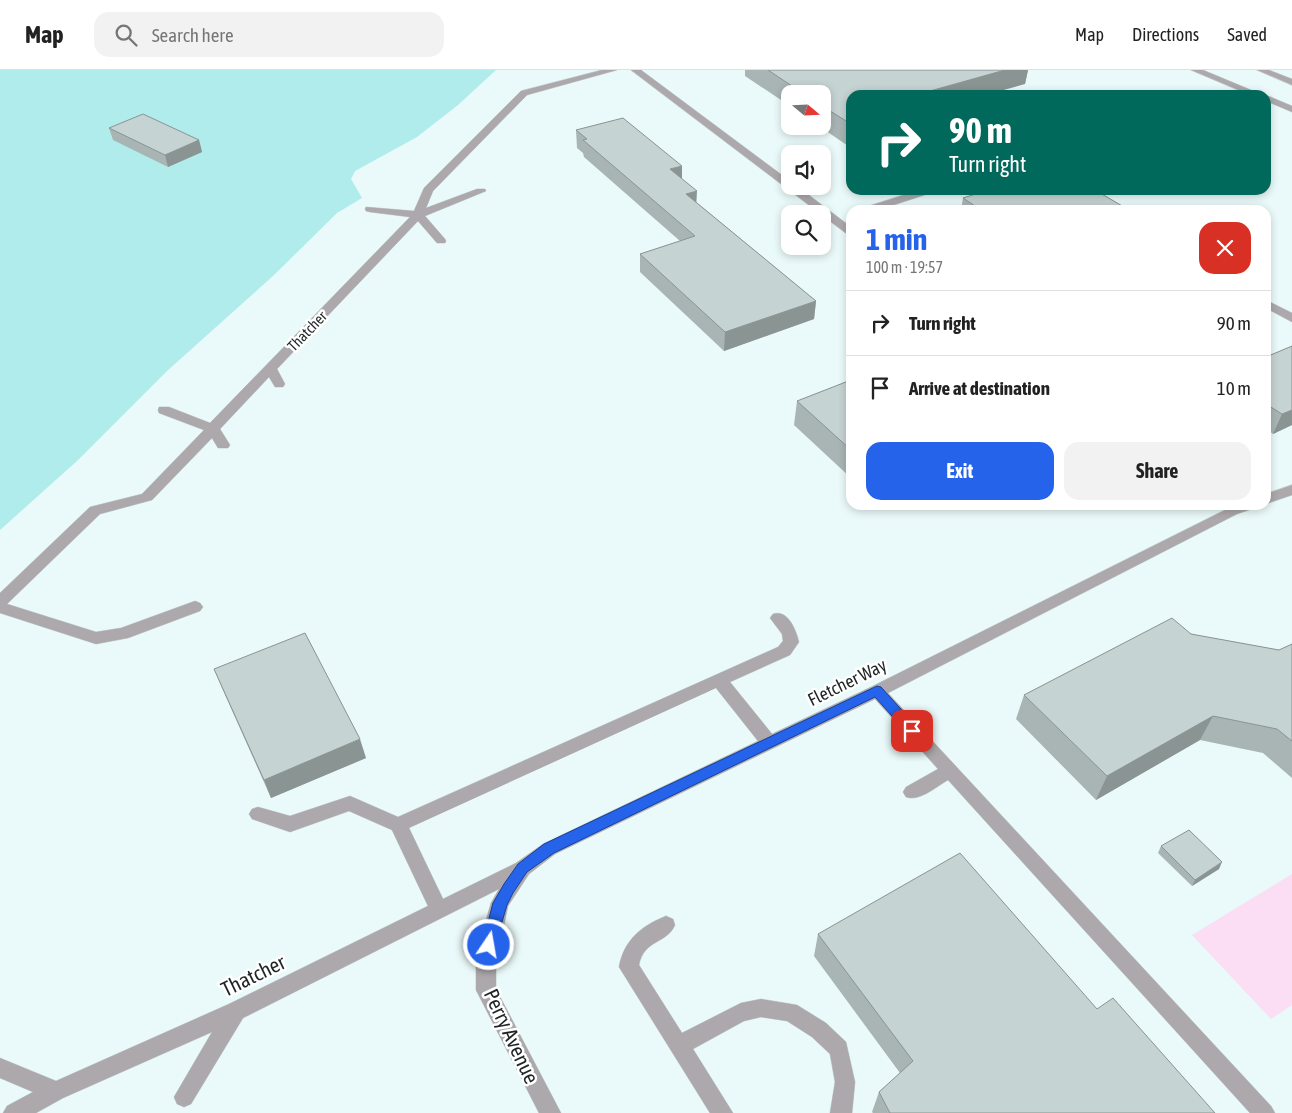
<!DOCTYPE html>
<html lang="en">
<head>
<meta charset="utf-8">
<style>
  body { margin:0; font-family:"Asap Condensed",sans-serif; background:#f2f2f2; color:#222; height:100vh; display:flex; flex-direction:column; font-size:19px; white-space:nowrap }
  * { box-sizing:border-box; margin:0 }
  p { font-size:16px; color:#767676 }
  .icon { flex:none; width:28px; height:28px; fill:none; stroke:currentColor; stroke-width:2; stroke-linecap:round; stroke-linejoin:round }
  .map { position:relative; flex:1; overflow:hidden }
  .side { position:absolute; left:846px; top:135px; width:425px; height:305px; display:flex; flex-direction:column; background:#fff; border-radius:15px; box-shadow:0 2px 8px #0003 }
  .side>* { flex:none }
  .guide { position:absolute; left:846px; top:20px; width:425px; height:105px; border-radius:15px; box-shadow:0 2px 8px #0003; background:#00695c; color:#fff; overflow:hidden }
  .needle { width:32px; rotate:109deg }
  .controls { position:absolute; left:781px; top:15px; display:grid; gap:10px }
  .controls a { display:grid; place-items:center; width:50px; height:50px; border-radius:10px; background:#fff; box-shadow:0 2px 8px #0003; font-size:25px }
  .pin { position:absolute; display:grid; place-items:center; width:42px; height:42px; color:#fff; margin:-21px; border-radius:10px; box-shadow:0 2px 8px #0006 }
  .me { position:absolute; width:55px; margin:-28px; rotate:12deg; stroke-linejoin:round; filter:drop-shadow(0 0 4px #0008) }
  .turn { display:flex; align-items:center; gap:18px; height:105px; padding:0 20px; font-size:22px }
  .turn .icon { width:65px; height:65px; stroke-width:2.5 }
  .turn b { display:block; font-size:35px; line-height:42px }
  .round { display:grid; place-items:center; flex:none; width:52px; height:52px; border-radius:15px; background:#f2f2f2 }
  .summary { display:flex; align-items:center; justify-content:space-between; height:85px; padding:0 20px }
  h1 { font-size:30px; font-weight:700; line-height:38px; color:#2563eb }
  .cta { display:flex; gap:10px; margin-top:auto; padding:10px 20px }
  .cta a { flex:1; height:58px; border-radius:15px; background:#2563eb; color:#fff; font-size:20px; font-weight:700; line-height:58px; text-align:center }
  .cta a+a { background:#f2f2f2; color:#222 }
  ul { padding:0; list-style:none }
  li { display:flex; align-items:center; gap:15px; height:65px; padding:0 20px; border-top:1px solid #e0e0e0 }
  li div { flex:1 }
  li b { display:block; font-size:19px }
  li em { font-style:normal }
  header { display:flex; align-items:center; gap:30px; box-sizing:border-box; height:70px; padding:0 25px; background:#fff; border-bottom:1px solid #e0e0e0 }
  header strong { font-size:24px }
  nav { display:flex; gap:28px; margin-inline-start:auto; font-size:18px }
  .search { width:350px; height:45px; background:#f2f2f2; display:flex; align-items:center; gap:12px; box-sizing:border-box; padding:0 18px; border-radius:15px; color:#767676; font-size:19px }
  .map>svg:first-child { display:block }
  .green { fill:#fbddf4 }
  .water { fill:#afeceb }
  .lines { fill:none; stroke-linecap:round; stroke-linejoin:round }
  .minor-casing { stroke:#c5d3d3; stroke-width:1 }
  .minor { fill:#aca8ab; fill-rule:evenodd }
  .wall { fill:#a9b5b5 }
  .shaded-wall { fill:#8a9493 }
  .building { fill:#c5d3d2; stroke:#8a9493 }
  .route { fill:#2563eb; stroke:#184099 }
  .labels { text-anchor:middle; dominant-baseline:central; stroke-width:5; stroke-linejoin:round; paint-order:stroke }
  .far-street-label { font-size:15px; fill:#1f2525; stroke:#fff }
  .street-label { font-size:18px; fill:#1f2525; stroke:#fff }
  .near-street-label { font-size:21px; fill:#1f2525; stroke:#fff }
</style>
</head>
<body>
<header>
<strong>Map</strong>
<div class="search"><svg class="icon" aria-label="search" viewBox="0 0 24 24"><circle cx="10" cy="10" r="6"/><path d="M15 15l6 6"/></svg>Search here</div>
<nav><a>Map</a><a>Directions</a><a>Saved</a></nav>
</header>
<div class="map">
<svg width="1292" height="1043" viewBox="0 0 1292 1043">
  <rect width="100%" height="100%" fill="#eaf9f9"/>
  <!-- green -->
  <path class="green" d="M1292,804V935L1271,949L1192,865Z"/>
  <!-- water -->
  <path class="water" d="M0,0H496L458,35L417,67L355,101L351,109L362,128L337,143L274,205L167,301L77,391L0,460Z"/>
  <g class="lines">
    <!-- minor casing -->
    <g class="minor-casing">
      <g id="minor">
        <path d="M602,0H617L527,25L433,121L426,138L477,119H485L486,121L425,146L445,169L446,171L445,173H437L418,151L277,299L285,314L283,317H275L269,307L220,359L230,375L228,378H218L212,368L152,430L100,444L7,534L96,562L121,558L195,531L200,533L203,537L200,541L128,568L96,574L0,543V523L90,437L142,424L204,360L159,343L158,340L159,337H169L210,353L410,147L370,142L366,141L365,139L366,137L414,141L424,118L521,21Z"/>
        <path d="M631,0H641L790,111V116H797L851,157V165L847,164Z"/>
        <path d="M1191,0H1203L1263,25H1250Z"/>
        <path d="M1257,0H1269L1292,9V15Z"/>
        <path d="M1266,25L1292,36V42L1266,31Z"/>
        <path d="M919,120H935L934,122L878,140H862L863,138Z"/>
        <path d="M1266,230L1292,243V252L1266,238Z"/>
        <path d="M1292,415V425L1266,434V424Z"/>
        <path d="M1235,435H1257L1255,438L1237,444L888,623L1271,1036L1275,1043H1250L948,710C936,717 919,732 906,727L903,722L906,717L938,699L875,629L555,784L529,804L508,836L496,893V919L561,1043H539L476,920V893L484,857L491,833L499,819L243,948L191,1034L184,1037L177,1034L174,1027L212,962L63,1028L36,1043H3L7,1036L33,1022L0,1008V988L56,1011L229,934L428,836L392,760L349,741L290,762L252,749L249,744L252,739L258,737L290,746L350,726L398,747L778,577L783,571L782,564L770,548L773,544C788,539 796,560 799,572L790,585L730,612L772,664L871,617ZM716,618L758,671L543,774L516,793L443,829L409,758Z"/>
        <path d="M666,846L673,849L675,855C667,874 644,869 639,895L682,963L741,933L761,929L797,935L826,953L846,972L855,1012L852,1043H830L835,1012L830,984L812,967L787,951L761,947L744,951L693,979L733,1043H710L619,897C624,870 641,856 666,846Z"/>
      </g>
    </g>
    <!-- minor -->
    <use href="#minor" class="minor"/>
  </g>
  <!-- wall -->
  <g class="wall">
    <path d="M745,0H1028L1025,14L851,25V78L819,56H822V24H790V36L745,6Z"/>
    <path d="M109,58L199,70L202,82L168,97L113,70Z"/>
    <path d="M576,60L682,109L696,132L816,231L814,249L724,281L640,202V184L680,171L584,87L583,83L577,78Z"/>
    <path d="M981,120H1095L1129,140H961L963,128L983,122Z"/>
    <path d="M1292,276V355L1273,364L1266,359V287Z"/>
    <path d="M851,310V408L794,355L797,331Z"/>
    <path d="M1191,564L1279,580L1292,574V708L1263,683L1200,670L1096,730L1016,649L1024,625Z"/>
    <path d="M214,599L366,688L271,728L222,618Z"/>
    <path d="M1161,776L1219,799L1192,816L1158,783Z"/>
    <path d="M818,864L1097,939L1215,1043H873L872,1042L879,1022L900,1003L814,886Z"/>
  </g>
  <!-- shaded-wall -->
  <g class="shaded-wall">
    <path d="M1005,0H1028L1025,14L986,25H929L930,21Z"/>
    <path d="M199,70L202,82L168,97L165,85Z"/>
    <path d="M682,96V113L670,99Z"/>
    <path d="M697,121L696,139L686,124Z"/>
    <path d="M816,231L814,249L724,281L725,262Z"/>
    <path d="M1292,340V355L1273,364L1282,344Z"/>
    <path d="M1213,646L1200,670L1096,730L1107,706Z"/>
    <path d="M360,669L366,688L271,728L264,710Z"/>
    <path d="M1222,792L1219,799L1192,816L1195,810Z"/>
  </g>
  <!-- building -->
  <g class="building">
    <path d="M768,0H1005L930,21L936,25H851V54L822,36V24H804Z"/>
    <path d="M143,44L199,70L165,85L109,58Z"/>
    <path d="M623,48L682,96L670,99L697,121L686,124L816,231L725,262L640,184L695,166L583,70L587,69L576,60Z"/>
    <path d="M988,120H1095L1129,140H981L963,128Z"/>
    <path d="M1292,276V340L1282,344L1266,334V287Z"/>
    <path d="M851,310V380L797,331Z"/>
    <path d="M1172,548L1191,564L1279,580L1292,574V671L1277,659L1213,646L1107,706L1024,625Z"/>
    <path d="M305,563L360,669L264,710L214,599Z"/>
    <path d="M1189,760L1222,792L1195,810L1161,776Z"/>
    <path d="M960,783L1097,939L1113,928L1215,1043H890L879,1022L913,991L818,864Z"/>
  </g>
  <!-- route -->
  <path class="route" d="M877,616L881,617L917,657L919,661L917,664H908L875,627L554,783L527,802L513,823L507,835L494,879L489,881L484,879L482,875L493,833L504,814L518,794L544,774Z"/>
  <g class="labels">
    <!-- far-street labels -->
    <g class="far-street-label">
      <text transform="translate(307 261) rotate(-46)">Thatcher</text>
    </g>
    <!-- street labels -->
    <g class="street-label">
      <text transform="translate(847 612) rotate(-26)">Fletcher Way</text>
    </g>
    <!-- near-street labels -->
    <g class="near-street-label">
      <text transform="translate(253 905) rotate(-26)">Thatcher</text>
      <text transform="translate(512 966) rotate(65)">Perry Avenue</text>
    </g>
  </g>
</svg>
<div class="controls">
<a><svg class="needle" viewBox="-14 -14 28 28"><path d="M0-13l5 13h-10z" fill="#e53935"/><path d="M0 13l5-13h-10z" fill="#767676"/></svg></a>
<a><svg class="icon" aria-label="sound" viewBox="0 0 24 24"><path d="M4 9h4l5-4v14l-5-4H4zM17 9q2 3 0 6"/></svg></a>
<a><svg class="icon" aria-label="search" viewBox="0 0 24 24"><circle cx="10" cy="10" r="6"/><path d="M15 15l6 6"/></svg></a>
</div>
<div class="pin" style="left:912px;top:661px;background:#d93025"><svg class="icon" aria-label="arrive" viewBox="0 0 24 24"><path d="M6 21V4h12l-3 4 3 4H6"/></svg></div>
<svg class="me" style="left:489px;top:875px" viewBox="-20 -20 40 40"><circle r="17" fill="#2563eb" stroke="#fff" stroke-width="3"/><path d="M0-11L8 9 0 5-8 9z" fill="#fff"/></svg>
<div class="guide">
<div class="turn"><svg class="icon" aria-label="right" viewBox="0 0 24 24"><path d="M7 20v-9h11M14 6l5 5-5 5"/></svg><div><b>90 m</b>Turn right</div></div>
</div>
<section class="side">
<div class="summary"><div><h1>1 min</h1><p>100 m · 19:57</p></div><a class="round" style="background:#d93025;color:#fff"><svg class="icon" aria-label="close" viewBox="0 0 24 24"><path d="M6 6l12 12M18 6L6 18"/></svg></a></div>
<ul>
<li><svg class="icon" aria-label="right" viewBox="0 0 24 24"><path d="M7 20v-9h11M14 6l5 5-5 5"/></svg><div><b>Turn right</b></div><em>90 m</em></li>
<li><svg class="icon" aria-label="arrive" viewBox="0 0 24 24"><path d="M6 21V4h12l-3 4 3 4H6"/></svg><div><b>Arrive at destination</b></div><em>10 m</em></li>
</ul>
<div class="cta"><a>Exit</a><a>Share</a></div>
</section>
</div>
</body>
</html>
